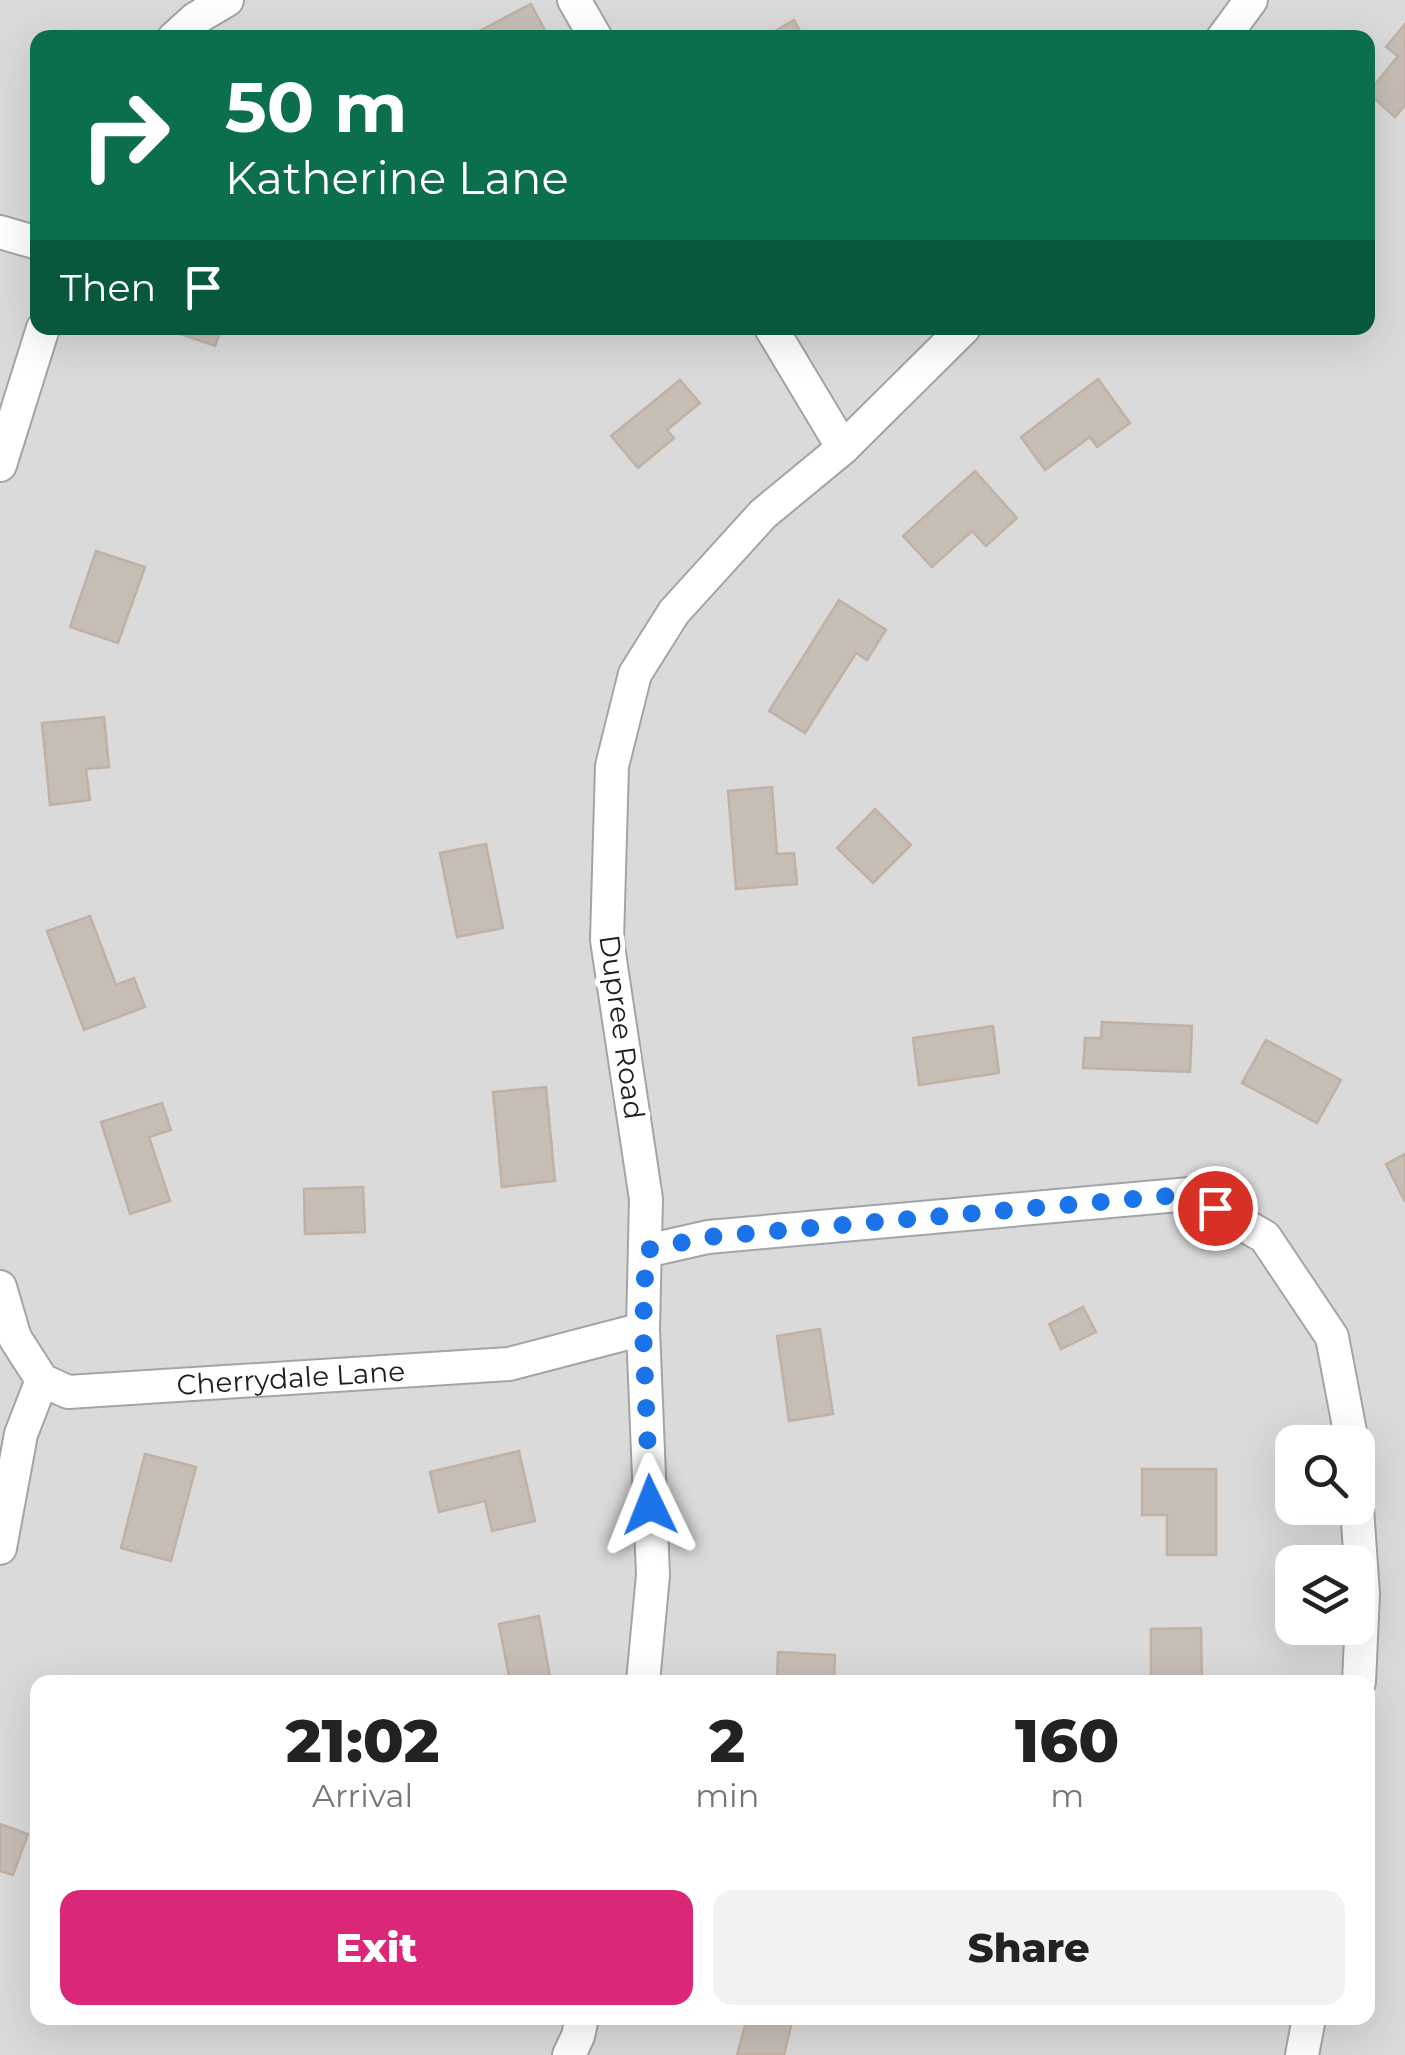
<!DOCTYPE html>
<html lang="en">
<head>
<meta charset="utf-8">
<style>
  body { margin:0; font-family:Montserrat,sans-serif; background:#f2f2f2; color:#222; height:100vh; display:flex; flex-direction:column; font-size:38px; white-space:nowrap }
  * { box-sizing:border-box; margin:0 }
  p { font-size:32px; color:#767676 }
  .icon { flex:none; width:55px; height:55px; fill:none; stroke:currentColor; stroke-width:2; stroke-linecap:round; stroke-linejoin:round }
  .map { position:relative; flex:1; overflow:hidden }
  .drawer { position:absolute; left:30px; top:1675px; width:1345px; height:350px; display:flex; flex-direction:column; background:#fff; border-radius:20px; box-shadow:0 10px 40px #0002 }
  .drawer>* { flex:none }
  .guide { position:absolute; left:30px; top:30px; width:1345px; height:305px; border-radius:20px; box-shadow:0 10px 40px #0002; background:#0b6e4f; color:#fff; overflow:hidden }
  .buttons { position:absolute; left:1275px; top:1425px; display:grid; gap:20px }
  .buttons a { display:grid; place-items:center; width:100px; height:100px; border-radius:20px; background:#fff; box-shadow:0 10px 40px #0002; font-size:50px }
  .pin { position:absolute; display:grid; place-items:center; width:85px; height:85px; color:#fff; margin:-42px; border:5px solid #fff; border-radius:50%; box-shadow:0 2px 10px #0007 }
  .me { position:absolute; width:110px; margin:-55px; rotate:358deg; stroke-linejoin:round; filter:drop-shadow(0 0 8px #0008) }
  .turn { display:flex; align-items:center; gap:35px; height:210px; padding:0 30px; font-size:45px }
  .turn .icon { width:130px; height:130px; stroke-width:2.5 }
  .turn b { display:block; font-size:70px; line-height:85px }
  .then { display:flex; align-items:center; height:95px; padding:0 30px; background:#0003; gap:20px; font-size:38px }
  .eta { display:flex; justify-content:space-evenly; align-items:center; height:170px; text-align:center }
  .eta b { font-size:60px; font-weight:800; line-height:70px }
  .cta { display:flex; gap:20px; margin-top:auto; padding:20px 30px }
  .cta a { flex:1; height:115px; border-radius:20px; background:#db2777; color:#fff; font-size:40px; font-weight:800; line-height:115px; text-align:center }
  .cta a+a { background:#f2f2f2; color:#222 }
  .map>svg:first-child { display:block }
  .residential { fill:#dbdada; fill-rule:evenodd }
  .building { fill:#c6bdb5; stroke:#c1b1a4; stroke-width:2.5 }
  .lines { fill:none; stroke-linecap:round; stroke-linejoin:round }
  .minor-casing { stroke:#a4a4a4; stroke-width:36 }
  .minor { stroke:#fff; stroke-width:32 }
  .route { stroke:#1a73e8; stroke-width:18; stroke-dasharray:0 32.4 }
  .labels { text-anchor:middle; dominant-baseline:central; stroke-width:10; stroke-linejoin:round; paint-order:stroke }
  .street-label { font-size:28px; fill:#1d1d1d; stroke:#fff }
</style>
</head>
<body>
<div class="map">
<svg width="1405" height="2055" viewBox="0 0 1405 2055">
  <rect width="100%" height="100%" fill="#efebe2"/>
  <!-- residential -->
  <path class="residential" d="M0,0H1405V2055H0ZM38,38H1368V328H38ZM1292,1442H1358V1508H1292ZM1292,1562H1358V1628H1292ZM38,1682H1368V2018H38Z"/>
  <!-- building -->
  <g class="building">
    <path d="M531,4L549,38H466Z"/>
    <path d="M794,20L804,38H763Z"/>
    <path d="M1405,24V105L1395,117L1368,93L1398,56L1386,47Z"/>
    <path d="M173,328H222L215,346L172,331Z"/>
    <path d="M1098,379L1130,423L1097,447L1090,437L1045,470L1021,437Z"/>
    <path d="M680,380L700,403L667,430L674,438L638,468L611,436Z"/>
    <path d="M975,471L1017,518L986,546L972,531L932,567L903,536Z"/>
    <path d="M96,551L145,567L118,643L70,627Z"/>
    <path d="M839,600L886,630L867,660L856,653L805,733L769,711Z"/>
    <path d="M104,717L109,767L86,769L90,800L50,805L42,723Z"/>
    <path d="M772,787L777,854L794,853L797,884L736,889L728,791Z"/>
    <path d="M875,809L911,845L873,883L837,848Z"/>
    <path d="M486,844L503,928L457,937L440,853Z"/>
    <path d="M90,916L116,985L134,978L145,1007L84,1030L47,931Z"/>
    <path d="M1102,1022L1192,1026L1190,1072L1083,1068L1085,1038H1101Z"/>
    <path d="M993,1026L999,1073L919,1085L913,1038Z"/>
    <path d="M1266,1040L1341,1080L1317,1123L1242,1083Z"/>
    <path d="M546,1087L555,1181L502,1187L493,1092Z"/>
    <path d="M162,1103L171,1130L149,1137L170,1201L130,1214L101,1122Z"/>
    <path d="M1405,1154V1202L1386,1164Z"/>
    <path d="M363,1187L365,1232L305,1234L304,1189Z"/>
    <path d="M1083,1307L1096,1332L1061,1349L1049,1324Z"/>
    <path d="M820,1329L833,1414L789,1421L777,1336Z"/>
    <path d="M519,1451L535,1521L492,1531L485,1501L439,1512L430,1472Z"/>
    <path d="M145,1454L196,1467L171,1561L121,1548Z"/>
    <path d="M1142,1469H1216V1555H1167V1515H1142Z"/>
    <path d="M539,1616L551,1682H510L499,1624Z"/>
    <path d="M1201,1628L1202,1682H1151V1629Z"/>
    <path d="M778,1652L835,1655L834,1682H777Z"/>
    <path d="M0,1824L28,1834L13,1875L0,1871Z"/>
    <path d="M747,2018H793L784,2055H737Z"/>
  </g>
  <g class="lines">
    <!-- minor casing -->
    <g class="minor-casing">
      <g id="minor">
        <path d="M574,0L596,38"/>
        <path d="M174,38L195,19L227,0"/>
        <path d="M1223,38L1251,0"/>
        <path d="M0,232L38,243"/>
        <path d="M771,328L843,448"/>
        <path d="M0,465L43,328"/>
        <path d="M646,1251L708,1237L1190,1194L1265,1237L1332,1337L1352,1442"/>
        <path id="s1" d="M0,1287L15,1338L42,1380L68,1392L509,1364L643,1329"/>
        <path d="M1357,1508L1363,1594L1359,1682"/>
        <path d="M0,1548L21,1434L42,1380"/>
        <path d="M643,1682L653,1575L643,1329L646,1199L607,940L612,766L635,674L674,612L763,514L843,448L964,328"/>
        <path d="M569,2055L578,2036L582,2018"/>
        <path d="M1302,2055L1309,2018"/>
      </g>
    </g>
    <!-- minor -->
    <use href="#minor" class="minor"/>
  </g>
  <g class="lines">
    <!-- route -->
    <path class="route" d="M650,1505L643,1329L646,1250L708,1237L1190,1194L1215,1208"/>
  </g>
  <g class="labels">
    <!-- street labels -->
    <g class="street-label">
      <text transform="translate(622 1027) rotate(82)">Dupree Road</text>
      <text stroke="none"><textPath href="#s1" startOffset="355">Cherrydale Lane</textPath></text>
    </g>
  </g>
</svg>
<div class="buttons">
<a><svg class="icon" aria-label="search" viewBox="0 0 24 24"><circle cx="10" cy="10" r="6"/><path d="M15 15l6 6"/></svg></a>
<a><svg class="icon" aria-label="layers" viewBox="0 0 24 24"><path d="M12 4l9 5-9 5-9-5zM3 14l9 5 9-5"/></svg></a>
</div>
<div class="pin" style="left:1215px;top:1208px;background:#d93025"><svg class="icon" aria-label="arrive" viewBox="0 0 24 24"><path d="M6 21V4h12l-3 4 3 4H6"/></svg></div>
<svg class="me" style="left:650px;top:1505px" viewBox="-20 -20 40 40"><path d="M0-17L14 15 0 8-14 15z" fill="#1a73e8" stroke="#fff" stroke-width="4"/></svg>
<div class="guide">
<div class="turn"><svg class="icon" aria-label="right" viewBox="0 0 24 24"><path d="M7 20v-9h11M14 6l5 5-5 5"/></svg><div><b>50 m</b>Katherine Lane</div></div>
<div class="then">Then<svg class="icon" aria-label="arrive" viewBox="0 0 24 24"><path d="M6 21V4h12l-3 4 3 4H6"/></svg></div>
</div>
<section class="drawer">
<div class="eta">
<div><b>21:02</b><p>Arrival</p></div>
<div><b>2</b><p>min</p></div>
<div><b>160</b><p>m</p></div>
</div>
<div class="cta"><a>Exit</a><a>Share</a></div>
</section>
</div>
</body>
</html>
